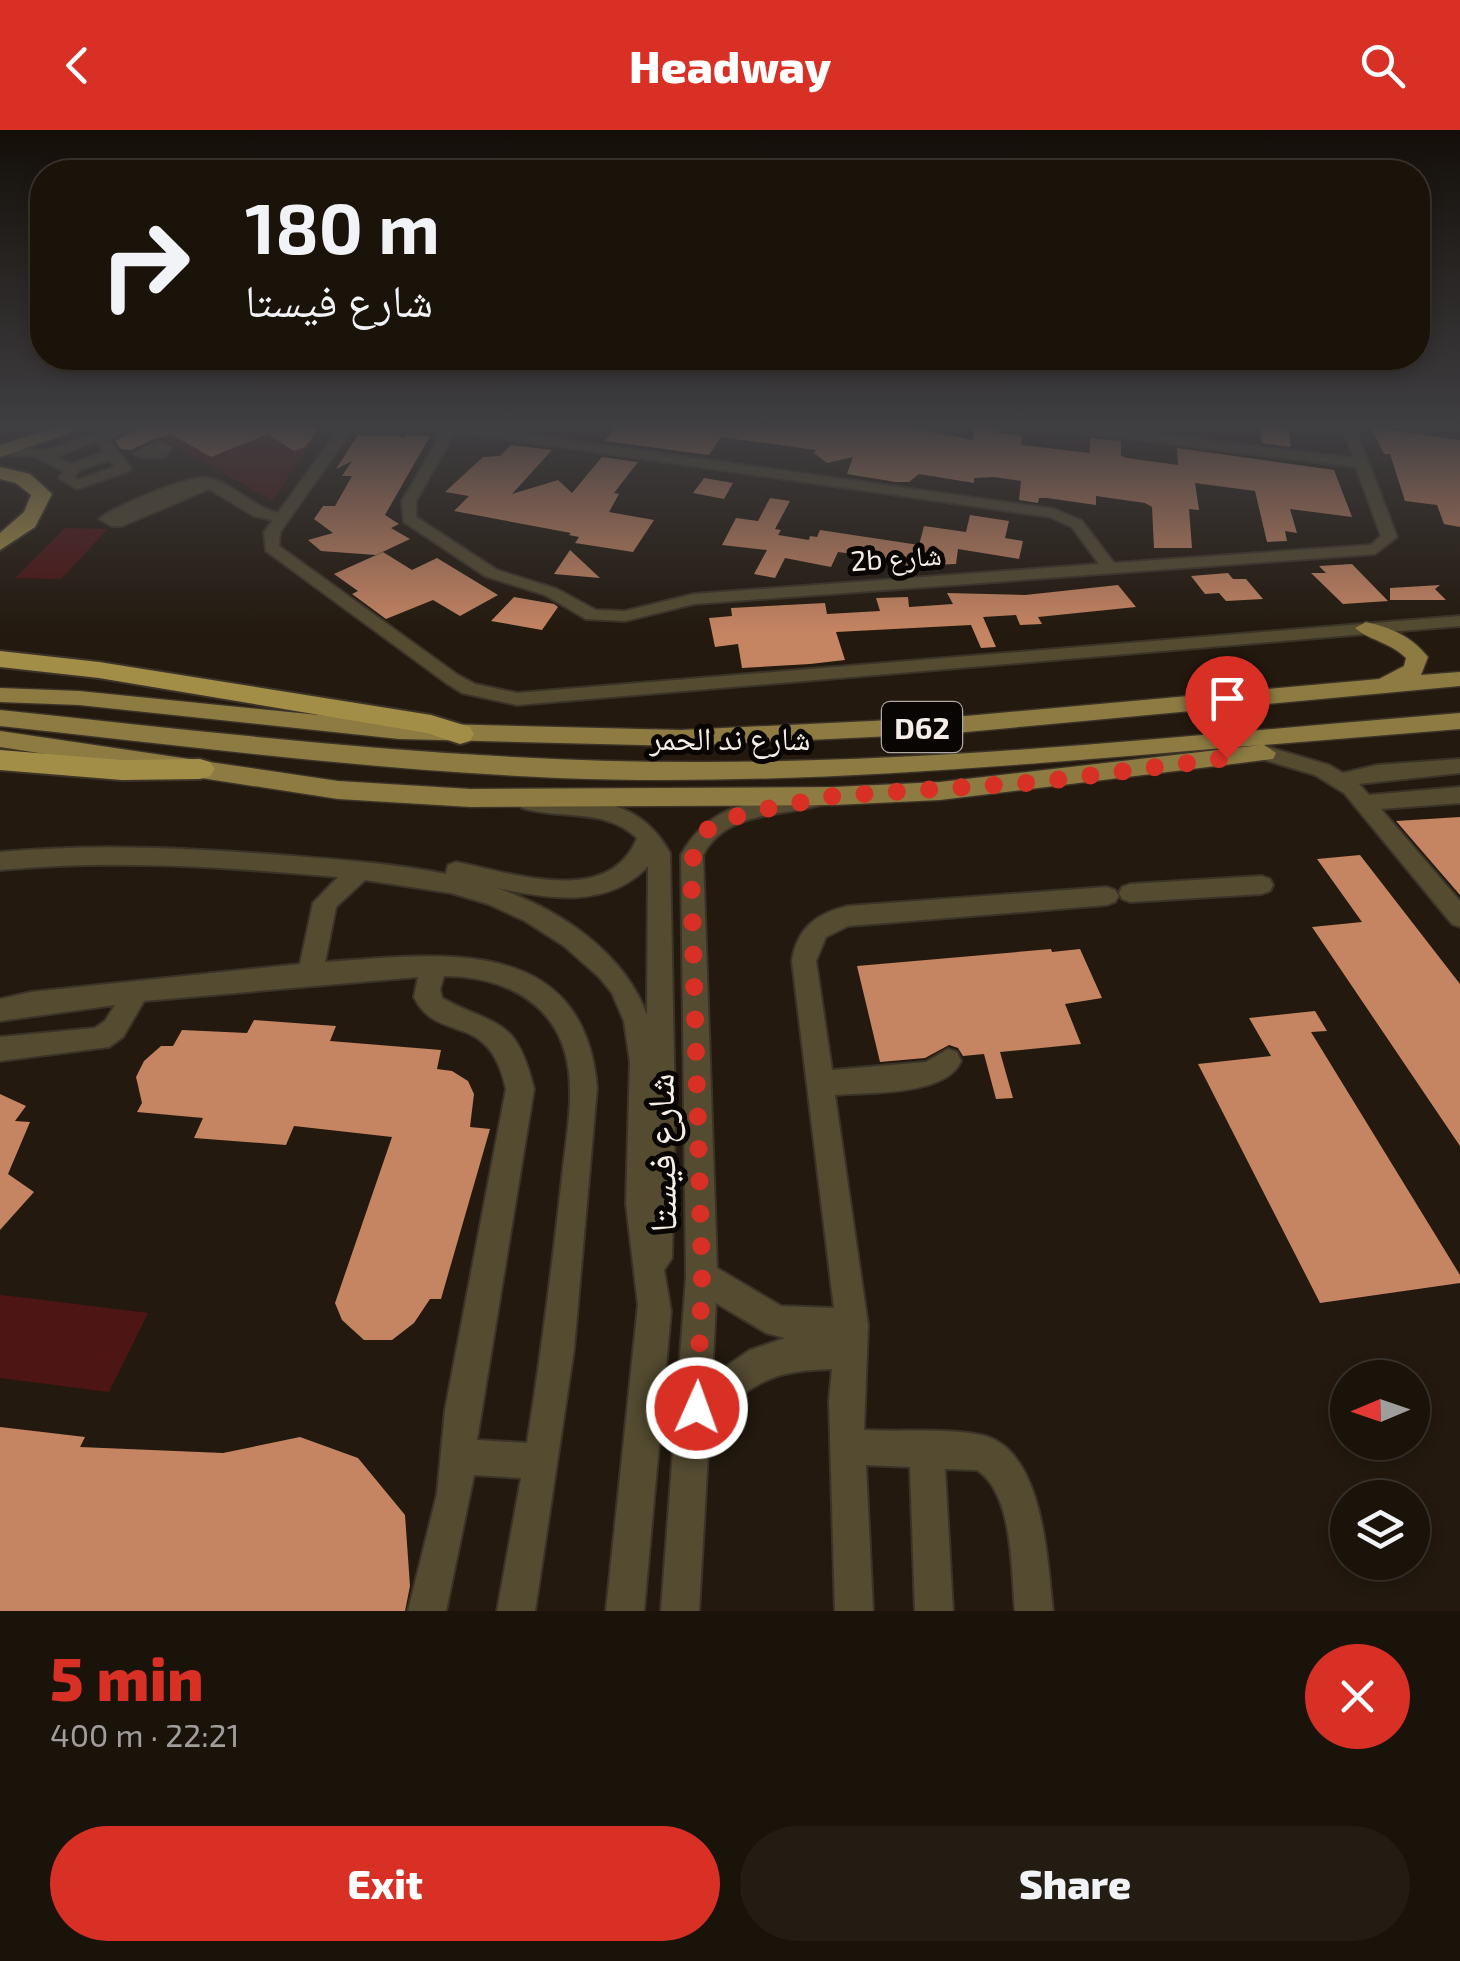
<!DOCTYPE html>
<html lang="en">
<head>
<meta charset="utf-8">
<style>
  body { margin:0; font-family:"Exo 2","Noto Naskh Arabic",sans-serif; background:#231c13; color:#f1f3f6; height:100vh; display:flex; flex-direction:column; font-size:38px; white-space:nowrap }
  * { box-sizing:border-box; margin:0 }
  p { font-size:32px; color:#9f9e9c }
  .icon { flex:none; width:55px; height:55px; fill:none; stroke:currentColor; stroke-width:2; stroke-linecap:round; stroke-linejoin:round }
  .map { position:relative; height:1481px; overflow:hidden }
  .drawer { display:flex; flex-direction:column; background:#1a130a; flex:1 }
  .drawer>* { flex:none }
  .top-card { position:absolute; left:30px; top:30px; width:1400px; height:210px; border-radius:40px; box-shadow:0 5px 15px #0003,0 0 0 2px #38322b; background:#1a130a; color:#f1f3f6; overflow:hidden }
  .needle { width:65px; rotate:268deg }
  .buttons { position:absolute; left:1330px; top:1230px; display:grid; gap:20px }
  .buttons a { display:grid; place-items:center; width:100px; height:100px; border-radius:50%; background:#1a130a; box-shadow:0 5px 15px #0003,0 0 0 2px #38322b; font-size:50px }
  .pin { position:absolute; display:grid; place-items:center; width:85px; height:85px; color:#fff; margin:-102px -42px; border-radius:50% 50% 50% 0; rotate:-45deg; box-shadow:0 0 10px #0007 }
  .pin .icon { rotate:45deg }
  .me { position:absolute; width:110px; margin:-55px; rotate:2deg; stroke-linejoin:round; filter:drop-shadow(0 0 8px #0008) }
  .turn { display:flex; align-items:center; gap:35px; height:210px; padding:0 50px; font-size:45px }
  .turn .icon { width:130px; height:130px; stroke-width:2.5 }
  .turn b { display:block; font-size:70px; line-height:85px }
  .round { display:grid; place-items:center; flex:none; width:105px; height:105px; border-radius:52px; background:#231c13 }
  .overview { display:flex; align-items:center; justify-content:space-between; height:170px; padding:0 50px }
  h1 { font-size:60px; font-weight:800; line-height:75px; color:#d93025 }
  .cta { display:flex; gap:20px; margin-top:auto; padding:20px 50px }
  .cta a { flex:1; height:115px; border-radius:60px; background:#d93025; color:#fff; font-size:40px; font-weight:800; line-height:115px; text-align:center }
  .cta a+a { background:#231c13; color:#f1f3f6 }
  header { display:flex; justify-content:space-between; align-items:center; height:130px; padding:0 50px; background:#d93025; color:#fff; font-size:45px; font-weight:800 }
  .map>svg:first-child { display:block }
  .green { fill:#4d1514 }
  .building { fill:#c58462 }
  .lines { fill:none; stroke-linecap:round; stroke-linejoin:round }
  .minor-casing { stroke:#3c3328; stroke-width:4 }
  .major-casing { stroke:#3c3328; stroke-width:3 }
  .highway-casing { stroke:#3c3328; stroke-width:4 }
  .minor { fill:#544b31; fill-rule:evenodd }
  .major { fill:#8d7b42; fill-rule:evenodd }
  .highway { fill:#a38e48; fill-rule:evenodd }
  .route { stroke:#d93025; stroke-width:18; stroke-dasharray:0 32.4 }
  .labels { text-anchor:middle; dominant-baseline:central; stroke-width:10; stroke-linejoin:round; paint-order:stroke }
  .far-street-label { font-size:28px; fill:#f5eee6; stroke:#090503 }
  .shield { fill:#090503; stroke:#aea8a2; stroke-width:2.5 }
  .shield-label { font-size:30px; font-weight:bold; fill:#f5eee6 }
  .street-label { font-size:32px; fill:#f5eee6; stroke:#090503 }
  .near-street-label { font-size:38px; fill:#f5eee6; stroke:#090503 }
</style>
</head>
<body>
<header><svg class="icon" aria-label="back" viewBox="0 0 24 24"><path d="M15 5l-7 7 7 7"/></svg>Headway<svg class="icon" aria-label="search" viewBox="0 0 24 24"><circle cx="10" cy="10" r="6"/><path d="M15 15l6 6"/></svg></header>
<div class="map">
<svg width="1460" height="1481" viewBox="0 0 1460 1481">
  <rect width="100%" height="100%" fill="#23190e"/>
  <!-- green -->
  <g class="green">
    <path d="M139,295H323L272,371Z"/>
    <path d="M65,398L108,399L61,449L15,448Z"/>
    <path d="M0,1165L19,1167L148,1183L109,1262L0,1248Z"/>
  </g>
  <!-- building -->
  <g class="building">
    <path d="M143,295H322L305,317L294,321L268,304L211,327L172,305L156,308L131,320L121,319L115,311Z"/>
    <path d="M619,295H899L973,310V295H999L998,303L1022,305L1021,315L1090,323V308L1121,311V326L1127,328L1178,335L1177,318L1334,340L1352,387L1290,379L1297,403L1285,401L1287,411L1267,412L1255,361L1195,353L1199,380L1189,379L1192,418H1154L1152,377L1145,373L1096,366V375L1047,368H1039L1038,373L1019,370L1021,351L994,347L974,348V353L919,344L909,352H896L847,344L853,327L827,333L814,323L816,320L721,307L709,325L605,311Z"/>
    <path d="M1260,296L1289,300L1291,317L1261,313Z"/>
    <path d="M1371,297L1460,310V397L1444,394L1437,375L1405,371L1390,324H1384Z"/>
    <path d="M358,305H399L404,309L405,305L430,306L385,385L399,394L391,398L410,409L376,425L321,421L308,410L333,403L314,389L323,376H335L352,346H342L352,331L336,339Z"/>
    <path d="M511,315L552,320L512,364L558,350L572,363L602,327L638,332L614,363L619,364L609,382L654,390L633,422L575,413L579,407L569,405L571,403L454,381L469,366L445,362L483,327L500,326Z"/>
    <path d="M704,348L733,353L724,369L693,363Z"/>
    <path d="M770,368L790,371L775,399L781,400L778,405L809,410L810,406L817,407L820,400L919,415L924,396L966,402L970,385L1009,391L1005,408L1023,411L1019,429L958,419L956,434L903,436L900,430L838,422L831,437L785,428L775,448L754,444L767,420L722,415L736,388L758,391Z"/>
    <path d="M570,420L600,448L554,444Z"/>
    <path d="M383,422L412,440L437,428L498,465L460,486L433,470L386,489L352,464L358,461L334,444Z"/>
    <path d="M1352,434L1388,471L1343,474L1311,443H1326L1319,436Z"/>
    <path d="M1228,443L1233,449H1246L1263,469L1226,471L1219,463L1205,464L1191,446Z"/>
    <path d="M1118,455L1136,477L1038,487L1042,494L1020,495L1016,485L983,487L996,517L981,518L971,495L836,502L845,530L810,534L742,538L738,514L715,517L709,488L732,486L731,478L825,473L827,484L880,481L876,468L908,467L909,477L953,474L947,463L1025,465Z"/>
    <path d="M1440,455L1435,459L1446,470H1390V458Z"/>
    <path d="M514,467L554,474L558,477L542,500L491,491Z"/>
    <path d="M1460,687V765L1396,691Z"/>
    <path d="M1360,725L1460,854V1016L1312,797L1362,792L1317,729Z"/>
    <path d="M1051,819L1052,822L1080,819L1102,868L1065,874L1081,914L1000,922L1013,968L996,969L984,924L963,926L958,918L949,915L925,928L880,932L857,836Z"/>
    <path d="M1315,881L1327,901L1311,902L1460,1145V1153L1320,1173L1198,934L1271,926L1249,888Z"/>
    <path d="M254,890L336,896L330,911L441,920L437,939L452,941L468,951L474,964L470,997L490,999L441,1169H430L414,1193L392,1210H364L342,1190L335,1173L392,1007L294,996L286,1015L194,1008L203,988L137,982L142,973L136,947L144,931L161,916H173L182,900L247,903Z"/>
    <path d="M0,964L26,976L15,991L30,992L8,1044L34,1062L0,1100Z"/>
    <path d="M0,1297L85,1307L80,1317L223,1323L300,1307L358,1328L405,1385L410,1456L405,1481H0Z"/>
  </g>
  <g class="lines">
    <!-- minor casing -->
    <g class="minor-casing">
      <g id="minor">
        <path d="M121,295L132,298L109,310L131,338L129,341L77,359L59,348L64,341L33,326L0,325V317L45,321ZM96,312L105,322L71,334L56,327ZM109,330L115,337L78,350L74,347L79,340Z"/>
        <path d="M342,295H459L1054,379L1082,391L1114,433L1371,415L1381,406L1356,337L1052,299L1046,295H1081L1353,328L1342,295H1354L1397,407L1375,424L694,474L625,491L586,489L545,465L485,446L404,392L402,371L443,302L351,301L280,402L279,416L458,545L475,554L517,563L1460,486V496L517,575L462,563L446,553L266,421L264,402L273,390L254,386L209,359L122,396H112L99,389C114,377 189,344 208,348C233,353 252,377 278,383ZM455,302L1050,387L1072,397L1099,434L694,464L625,481L596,480L557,459L497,440L416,387V371Z"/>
        <path d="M158,311L172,318L163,328L140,327L133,323Z"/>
        <path d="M1265,616L1329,635L1343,643L1377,635L1460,629V643L1359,654L1369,665L1460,657V673L1381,679L1460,771V797L1452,794L1344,663L1315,645L1258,628L1255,623L1258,618Z"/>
        <path d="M817,661L827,669L824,674C782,687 727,680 703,725L717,1138L781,1176L834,1178L792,831C797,798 817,783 848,776L1107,757L1115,760L1119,766L1115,772L1107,775L848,796L826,807L816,831L832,940L926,932L948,919L957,922L961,931C946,966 870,962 835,965L868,1195L864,1300C902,1302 944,1298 981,1305C1044,1318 1047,1431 1053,1481H1015C1011,1441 1014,1364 977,1340L945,1339L953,1481H915L910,1337L866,1335L873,1481H835L829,1271L832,1239C767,1241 761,1252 710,1288L699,1481H661L686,1147L681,725C711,670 761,671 817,661ZM716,1173L766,1203L785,1208L750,1220L712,1246Z"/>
        <path d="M529,665C587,670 639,666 670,723L675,984L672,1128L664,1140L671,1181L644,1481H606L638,1175L626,1074L630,932L624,891L612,863L599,847L564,816L525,791L488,774L451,763L365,750L336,777L325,832C439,824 584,802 597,958L574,1219L535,1481H497L521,1348L474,1345L446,1481H408L437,1364L445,1280L506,959C489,878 438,916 414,867L418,847L144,871L123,907L109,917L0,931V907L95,898L105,891L115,875L0,891V869L31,862L300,834L313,773L338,747C225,737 113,729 0,740V722C98,713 195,718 293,726C344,730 396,734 446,744L448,735L456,732C512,743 610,778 637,708C604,677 561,690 522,678L518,673L522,668ZM648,736L647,885C624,822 559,779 497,758C548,769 609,779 648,736ZM444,846C492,846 543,864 562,913C578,955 566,1005 562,1048C552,1137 541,1225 527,1313L477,1310L534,959C516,886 498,898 442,868L440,859Z"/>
        <path d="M1262,746L1270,749L1273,755L1270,761L1262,764L1130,772L1122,769L1119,763L1122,757L1130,754Z"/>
      </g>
    </g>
    <!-- major casing -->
    <g class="major-casing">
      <g id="major">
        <path d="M1366,492C1392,498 1411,506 1428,527L1421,545L1460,542V556L955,603L681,616L399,609L79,575L0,572V558L79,561L399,593L681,600L955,587L1379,549L1404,536L1406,528C1388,511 1370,511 1355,498Z"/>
        <path d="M0,580C236,605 470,633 707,632C958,632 1210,603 1460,583V599L1264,615L1276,623L1273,629L940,670L834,675L471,677L338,669L0,617V601L338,651L471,659L834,657L940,652L1261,615C1027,634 793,657 558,648C371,640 186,616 0,596Z"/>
      </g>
    </g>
    <!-- highway casing -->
    <g class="highway-casing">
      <g id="highway">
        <path d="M65,295H92L0,327V315Z"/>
        <path d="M0,337L30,344L52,364L35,397L0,420V403L24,382L31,365L16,353L0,349Z"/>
        <path d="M0,521L99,532L431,585L470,597L474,604L470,611L460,614L427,603L99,548L0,537Z"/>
        <path d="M0,620L122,630L200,629L210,632L215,639L210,646L200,649L122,650L0,640Z"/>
      </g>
    </g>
    <!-- minor -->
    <use href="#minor" class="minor"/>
    <!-- major -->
    <use href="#major" class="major"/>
    <!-- highway -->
    <use href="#highway" class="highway"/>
  </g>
  <!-- sky -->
  <linearGradient id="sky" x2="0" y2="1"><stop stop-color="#130e08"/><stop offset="0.59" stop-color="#3f3e41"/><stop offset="1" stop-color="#3f3e41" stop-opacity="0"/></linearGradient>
  <rect width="1460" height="502" fill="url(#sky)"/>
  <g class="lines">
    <!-- route -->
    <path class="route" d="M697,1278L702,1147L691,736L696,716L709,698L745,683L834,666L1039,652L1227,628"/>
  </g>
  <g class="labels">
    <!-- far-street labels -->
    <g class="far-street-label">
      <text transform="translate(896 427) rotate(-4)">2b شارع</text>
    </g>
    <!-- shield labels -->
    <rect class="shield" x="882" y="572" width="80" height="50" rx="8"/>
    <g class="shield-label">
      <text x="922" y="597">D62</text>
    </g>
    <!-- street labels -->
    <g class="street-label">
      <text x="730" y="607">شارع ند الحمر</text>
    </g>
    <!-- near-street labels -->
    <g class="near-street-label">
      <text transform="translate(660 1023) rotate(-91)">شارع فيستا</text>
    </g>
  </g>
</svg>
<div class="buttons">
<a><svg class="needle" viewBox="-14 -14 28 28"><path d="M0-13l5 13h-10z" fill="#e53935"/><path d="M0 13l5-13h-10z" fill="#9f9e9c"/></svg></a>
<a><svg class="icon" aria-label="layers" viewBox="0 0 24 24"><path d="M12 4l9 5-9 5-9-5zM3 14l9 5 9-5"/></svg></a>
</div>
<div class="pin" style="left:1227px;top:628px;background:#d93025"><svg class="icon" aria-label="arrive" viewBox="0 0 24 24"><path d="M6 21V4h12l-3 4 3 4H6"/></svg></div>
<svg class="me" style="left:697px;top:1278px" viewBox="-20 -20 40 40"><circle r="17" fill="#d93025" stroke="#fff" stroke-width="3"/><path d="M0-11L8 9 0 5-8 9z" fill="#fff"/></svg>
<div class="top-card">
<div class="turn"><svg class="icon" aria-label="right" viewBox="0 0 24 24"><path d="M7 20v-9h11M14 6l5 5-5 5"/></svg><div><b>180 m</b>شارع فيستا</div></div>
</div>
</div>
<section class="drawer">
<div class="overview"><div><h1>5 min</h1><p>400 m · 22:21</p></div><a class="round" style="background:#d93025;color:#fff"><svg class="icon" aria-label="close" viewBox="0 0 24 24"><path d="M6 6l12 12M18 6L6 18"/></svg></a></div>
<div class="cta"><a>Exit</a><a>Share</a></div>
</section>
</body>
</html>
